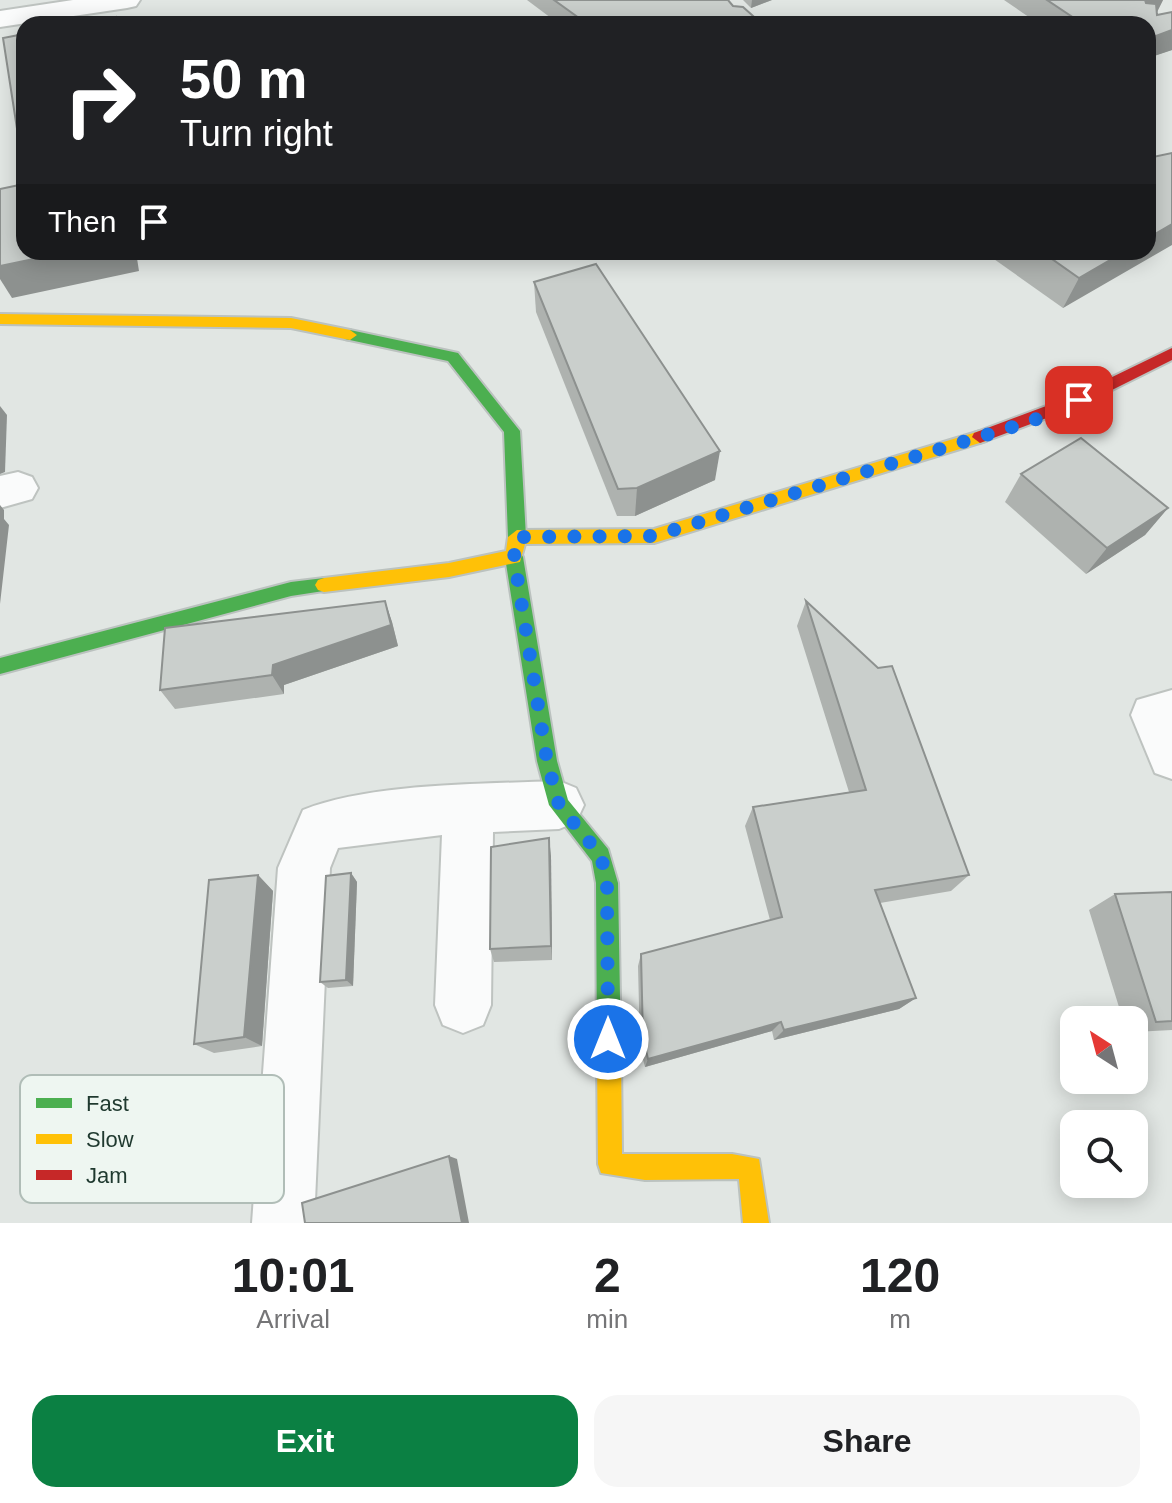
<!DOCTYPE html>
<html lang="en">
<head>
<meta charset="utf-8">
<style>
  body { margin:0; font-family:Helvetica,sans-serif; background:#f6f6f6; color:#202124; height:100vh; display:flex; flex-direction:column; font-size:30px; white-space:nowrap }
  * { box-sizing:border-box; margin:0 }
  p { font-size:26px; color:#757577 }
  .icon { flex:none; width:44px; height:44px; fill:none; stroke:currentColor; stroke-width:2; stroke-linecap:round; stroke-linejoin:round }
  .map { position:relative; height:1223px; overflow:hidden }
  .sheet { display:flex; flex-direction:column; background:#fff; flex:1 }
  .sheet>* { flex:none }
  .hud { position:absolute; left:16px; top:16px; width:1140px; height:244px; border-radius:24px; box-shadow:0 4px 20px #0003; background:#202124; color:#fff; overflow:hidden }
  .needle { width:52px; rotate:324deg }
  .buttons { position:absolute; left:1060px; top:1006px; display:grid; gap:16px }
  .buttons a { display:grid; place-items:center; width:88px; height:88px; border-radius:16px; background:#fff; box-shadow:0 4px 20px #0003; font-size:40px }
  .pin { position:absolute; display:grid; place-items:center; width:68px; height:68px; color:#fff; margin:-34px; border-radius:16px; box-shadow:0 4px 12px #0006 }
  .me { position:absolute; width:88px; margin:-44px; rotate:0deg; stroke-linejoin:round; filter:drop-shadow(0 0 6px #0008) }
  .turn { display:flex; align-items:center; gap:28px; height:168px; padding:0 32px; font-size:36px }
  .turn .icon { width:104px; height:104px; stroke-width:2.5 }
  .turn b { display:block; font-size:56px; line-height:68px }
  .then { display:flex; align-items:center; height:76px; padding:0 32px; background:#0003; gap:16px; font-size:30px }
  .eta { display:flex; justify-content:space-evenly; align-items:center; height:136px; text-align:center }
  .eta b { font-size:48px; font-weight:700; line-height:56px }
  .button { display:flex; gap:16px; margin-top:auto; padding:16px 32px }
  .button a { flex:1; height:92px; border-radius:24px; background:#0b8043; color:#fff; font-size:32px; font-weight:700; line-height:92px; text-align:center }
  .button a+a { background:#f6f6f6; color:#202124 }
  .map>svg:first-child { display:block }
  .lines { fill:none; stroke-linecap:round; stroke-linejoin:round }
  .street-casing { stroke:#bec3c0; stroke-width:4 }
  .fast-casing { stroke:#bbc2bf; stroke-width:4 }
  .slow-casing { stroke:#bbc2bf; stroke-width:4 }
  .jam-casing { stroke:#bbc2bf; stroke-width:4 }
  .street { fill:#fafbfb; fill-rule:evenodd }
  .fast { fill:#4caf50; fill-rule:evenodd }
  .slow { fill:#ffc107; fill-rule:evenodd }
  .jam { fill:#c62828; fill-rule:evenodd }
  .wall { fill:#aeb2af }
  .shaded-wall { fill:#8d918f }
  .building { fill:#cacfcc; stroke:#8d918f; stroke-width:2 }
  .route { stroke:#1a73e8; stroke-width:14; stroke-dasharray:0 25.2 }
  .key { fill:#eef6f1; stroke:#b0bdb7; stroke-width:2 }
  .key-label { font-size:22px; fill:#1f392f }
</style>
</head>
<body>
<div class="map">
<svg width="1172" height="1223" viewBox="0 0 1172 1223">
  <rect width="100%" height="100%" fill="#e1e6e3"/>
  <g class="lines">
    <!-- street casing -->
    <g class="street-casing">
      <g id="street">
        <path d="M73,0H140L136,6L127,8L0,27V11Z"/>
        <path d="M18,472L32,477L38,488L32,499L0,508V476Z"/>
        <path d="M1172,690V779L1155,773L1131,715L1137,700Z"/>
        <path d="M559,781L576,788L584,805L576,822L559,829L493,832L491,1005L483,1025L463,1033L443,1025L435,1005L442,835L338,848L330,868L314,1223H252L278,868L303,810C371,783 485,784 559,781Z"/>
      </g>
    </g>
    <!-- fast casing -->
    <g class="fast-casing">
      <g id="fast">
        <path d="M350,330L458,353L520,431L526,537L523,542L517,544L508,537L504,432L448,361L345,339L343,335Z"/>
        <path d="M514,550L520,552L523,557L557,761L568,800L608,849L618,883L621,1055L617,1063L609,1067L601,1063L597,1055L596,883L592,861L549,805L537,761L505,557L508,552Z"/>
        <path d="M324,578L330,580L333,585L330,590L291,596L0,674V658L291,582Z"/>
      </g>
    </g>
    <!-- slow casing -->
    <g class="slow-casing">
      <g id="slow">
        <path d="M0,314L291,318L350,330L357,335L350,340L291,328L0,324Z"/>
        <path d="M980,431L986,433L988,437L986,441L654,543L525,544L520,562L449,577L324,592L318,590L315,585L318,580L324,578L449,563L506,551L508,537L517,530L654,529Z"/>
        <path d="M609,1043L617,1047L621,1055L622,1154H732L759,1159L769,1223H743L739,1179L645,1180L601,1173L598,1164L597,1055L601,1047Z"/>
      </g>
    </g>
    <!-- jam casing -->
    <g class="jam-casing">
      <path id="jam" d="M1172,348V360L1084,404L980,443L972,437L974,433L1073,396Z"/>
    </g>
    <!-- street -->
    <use href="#street" class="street"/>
    <!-- fast -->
    <use href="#fast" class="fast"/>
    <!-- slow -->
    <use href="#slow" class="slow"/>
    <!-- jam -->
    <use href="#jam" class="jam"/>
  </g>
  <!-- wall -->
  <g class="wall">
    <path d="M527,0H728L733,6L762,24H559Z"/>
    <path d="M743,0H772L751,8Z"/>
    <path d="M1004,0H1163L1157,12V15L1172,12V50L1148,58V24H1039Z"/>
    <path d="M984,252H1148L1063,308Z"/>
    <path d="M534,282L715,480L635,516H617L536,312Z"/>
    <path d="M1021,474L1168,508L1145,535L1086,574L1005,502Z"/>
    <path d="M385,601L392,622L398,646L284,685V694L175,709L160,690Z"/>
    <path d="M806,601L969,875L951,891L880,903L916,998L899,1009L774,1040L772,1031L645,1067L640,1048L638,966L641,954L770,920L745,826L753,807L849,792L797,626Z"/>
    <path d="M551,856L552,960L494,962L490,949Z"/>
    <path d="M351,873L357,882L353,986L328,988L320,982Z"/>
    <path d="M258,875L273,891L262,1046L214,1053L194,1044Z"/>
    <path d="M1172,892V1030L1134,1032V1020H1123L1089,910L1115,894Z"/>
  </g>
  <!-- shaded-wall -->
  <g class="shaded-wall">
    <path d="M752,0H772L751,8Z"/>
    <path d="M1145,0H1163L1156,14L1134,22Z"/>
    <path d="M1172,30V50L1148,58V39Z"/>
    <path d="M1172,224V245L1063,308L1079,278L1124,252H1148V238Z"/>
    <path d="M67,252H136L139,271L12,298L0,279V266Z"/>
    <path d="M0,406L7,415L5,472L0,474Z"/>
    <path d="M720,451L715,480L635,516L637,488Z"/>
    <path d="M0,505L4,510V519L9,525L0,604Z"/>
    <path d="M1168,508L1145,535L1086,574L1107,548Z"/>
    <path d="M385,601L392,622L398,646L284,685V694L272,675L273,665Z"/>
    <path d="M549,838L551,856L552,960L551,946Z"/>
    <path d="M351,873L357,882L353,986L346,980Z"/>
    <path d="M258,875L273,891L262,1046L244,1037Z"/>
    <path d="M916,998L899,1009L774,1040L784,1030Z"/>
    <path d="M781,1022L772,1031L645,1067L648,1059Z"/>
    <path d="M449,1156L457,1159L469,1223H462Z"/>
  </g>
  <!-- building -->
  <g class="building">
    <path d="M554,0H728L733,6L743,7L762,24H584L586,23Z"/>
    <path d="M1047,0H1145L1146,3L1156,4L1157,15L1172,12V30L1148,39V24H1083Z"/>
    <path d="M116,17L118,24H78Z"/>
    <path d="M24,34V174L3,38Z"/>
    <path d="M1172,153V224L1148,238V158Z"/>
    <path d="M24,184V252H67L0,266V189Z"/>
    <path d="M1042,252H1124L1079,278Z"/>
    <path d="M596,264L720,451L637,488L618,489L534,282Z"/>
    <path d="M1081,438L1168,508L1107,548L1021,474Z"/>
    <path d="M385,601L391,625L273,665L272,675L160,690L165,628Z"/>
    <path d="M806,601L878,668L892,666L969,875L875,890L916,998L784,1030L781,1022L648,1059L643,1038L641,954L782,917L753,807L866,790Z"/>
    <path d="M549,838L551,946L490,949L491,847Z"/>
    <path d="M351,873L346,980L320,982L326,876Z"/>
    <path d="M258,875L244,1037L194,1044L209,880Z"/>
    <path d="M1172,892V1021L1156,1022L1115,894Z"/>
    <path d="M449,1156L462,1223H305L302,1203Z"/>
  </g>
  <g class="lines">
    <!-- route -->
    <path class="route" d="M608,1039L607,883L601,856L559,805L547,761L514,557L517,537L654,536L1032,421L1079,400"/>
  </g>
  <!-- legend -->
  <rect x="20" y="1075" width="264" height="128" rx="12" class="key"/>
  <rect x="36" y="1098" width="36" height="10" fill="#4caf50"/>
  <rect x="36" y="1134" width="36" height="10" fill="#ffc107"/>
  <rect x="36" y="1170" width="36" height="10" fill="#c62828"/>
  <g class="key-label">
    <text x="86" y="1111">Fast</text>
    <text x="86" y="1147">Slow</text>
    <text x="86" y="1183">Jam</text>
  </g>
</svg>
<div class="buttons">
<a><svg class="needle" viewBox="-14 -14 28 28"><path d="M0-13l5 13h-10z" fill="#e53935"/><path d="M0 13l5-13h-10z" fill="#757577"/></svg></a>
<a><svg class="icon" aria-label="search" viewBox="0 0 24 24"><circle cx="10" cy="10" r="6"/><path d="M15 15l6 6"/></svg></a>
</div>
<div class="pin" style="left:1079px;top:400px;background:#d93025"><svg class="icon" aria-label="arrive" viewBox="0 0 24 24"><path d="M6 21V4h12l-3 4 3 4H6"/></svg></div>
<svg class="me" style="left:608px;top:1039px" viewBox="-20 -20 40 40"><circle r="17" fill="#1a73e8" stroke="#fff" stroke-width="3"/><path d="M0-11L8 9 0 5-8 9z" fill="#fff"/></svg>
<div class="hud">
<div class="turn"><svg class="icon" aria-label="right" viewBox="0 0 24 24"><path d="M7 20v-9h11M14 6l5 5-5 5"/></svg><div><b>50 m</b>Turn right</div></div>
<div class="then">Then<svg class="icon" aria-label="arrive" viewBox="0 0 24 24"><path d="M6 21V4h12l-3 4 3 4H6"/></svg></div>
</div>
</div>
<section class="sheet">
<div class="eta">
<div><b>10:01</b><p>Arrival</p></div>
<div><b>2</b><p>min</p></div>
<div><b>120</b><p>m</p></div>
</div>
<div class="button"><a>Exit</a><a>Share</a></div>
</section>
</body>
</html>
